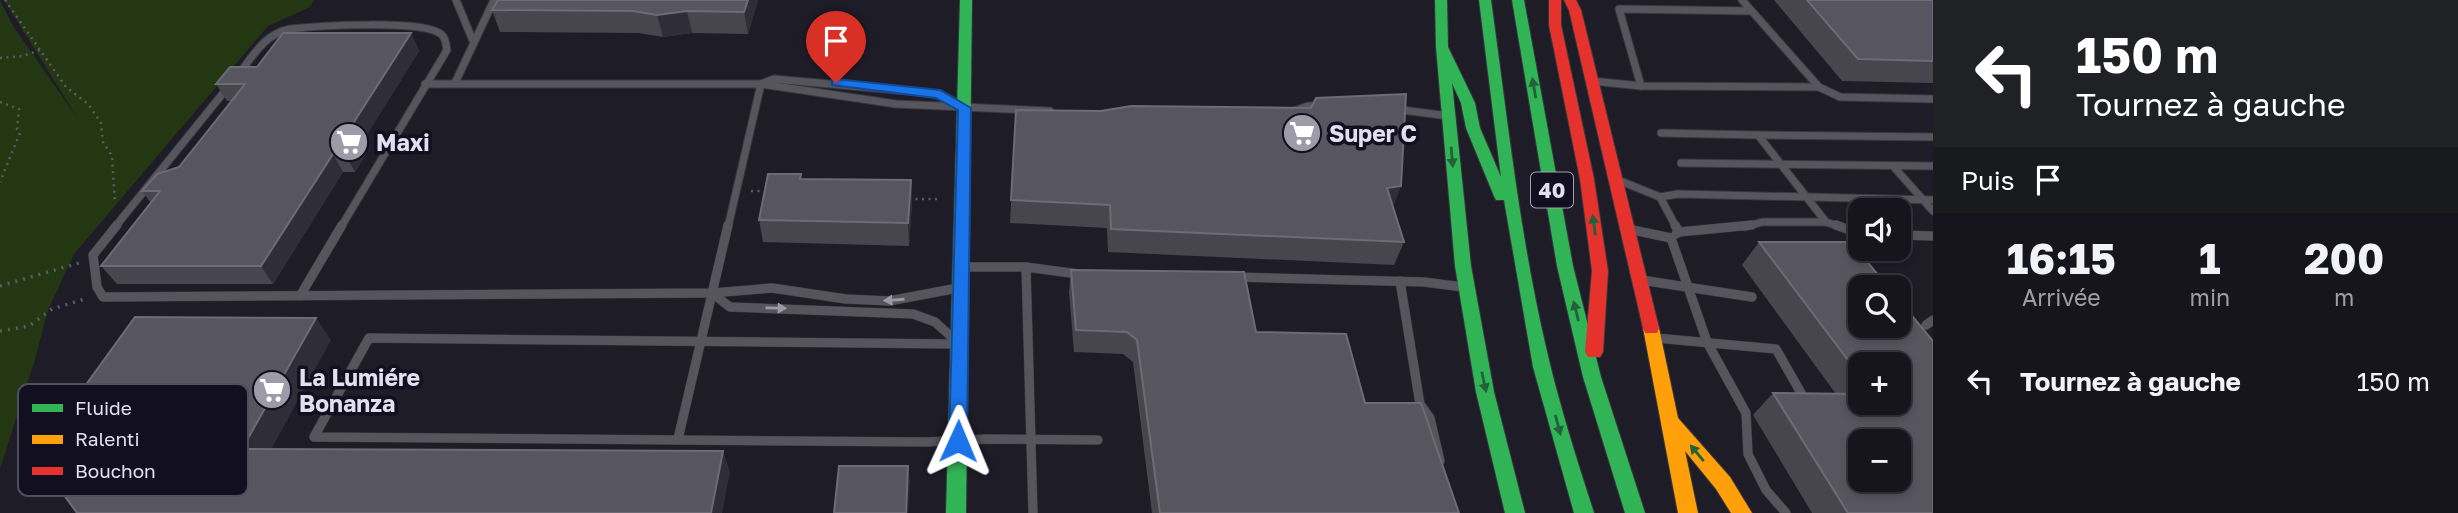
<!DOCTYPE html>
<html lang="fr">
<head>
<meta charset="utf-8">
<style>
  body { margin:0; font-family:"Golos Text",sans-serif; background:#1f1e26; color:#f1f3f6; height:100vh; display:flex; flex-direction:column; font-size:26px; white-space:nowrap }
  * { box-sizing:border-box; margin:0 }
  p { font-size:23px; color:#9e9fa4 }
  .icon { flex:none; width:38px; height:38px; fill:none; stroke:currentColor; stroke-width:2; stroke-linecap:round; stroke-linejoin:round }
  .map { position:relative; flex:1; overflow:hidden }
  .details { display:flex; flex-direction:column; background:#16151d; width:525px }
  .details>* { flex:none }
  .top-card { background:#202124; color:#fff; overflow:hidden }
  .tools { position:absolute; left:1848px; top:198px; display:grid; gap:14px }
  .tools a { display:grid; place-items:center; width:63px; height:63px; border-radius:14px; background:#16151d; box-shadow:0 4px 10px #0003,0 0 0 2px #35343b; font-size:35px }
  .pin { position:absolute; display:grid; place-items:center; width:60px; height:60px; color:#fff; margin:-72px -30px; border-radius:50% 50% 50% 0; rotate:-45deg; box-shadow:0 0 7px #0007 }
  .pin .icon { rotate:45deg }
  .me { position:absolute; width:77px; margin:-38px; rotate:1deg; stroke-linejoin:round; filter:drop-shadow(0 0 5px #0008) }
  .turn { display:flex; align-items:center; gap:24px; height:147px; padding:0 28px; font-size:32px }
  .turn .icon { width:91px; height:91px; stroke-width:2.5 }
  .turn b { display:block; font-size:49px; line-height:60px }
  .then { display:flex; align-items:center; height:66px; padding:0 28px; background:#0003; gap:14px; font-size:26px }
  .eta { display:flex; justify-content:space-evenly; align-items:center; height:119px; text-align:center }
  .eta b { font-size:42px; font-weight:700; line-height:49px }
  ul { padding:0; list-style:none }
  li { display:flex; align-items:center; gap:21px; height:98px; padding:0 28px }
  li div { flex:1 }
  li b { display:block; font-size:26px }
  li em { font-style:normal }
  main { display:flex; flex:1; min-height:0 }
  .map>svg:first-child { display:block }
  .green { fill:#243713 }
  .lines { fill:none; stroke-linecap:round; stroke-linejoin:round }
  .lane-far1-casing { stroke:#38373f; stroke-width:9 }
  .lane-casing { stroke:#38373f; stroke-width:10 }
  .fast-casing { stroke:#38373f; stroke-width:2 }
  .slow-casing { stroke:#38373f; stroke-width:2 }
  .jam-casing { stroke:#38373f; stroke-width:2 }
  .path-far1 { stroke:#5c5b63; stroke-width:2.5; stroke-dasharray:2 4.5; stroke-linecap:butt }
  .path { stroke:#5c5b63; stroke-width:3.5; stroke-dasharray:2 6; stroke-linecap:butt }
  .lane-far1 { stroke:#56555e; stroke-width:7 }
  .lane { stroke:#56555e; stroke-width:9 }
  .fast { fill:#30b455; fill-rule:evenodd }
  .slow { fill:#ff9f0a; fill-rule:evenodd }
  .jam { fill:#e5322d; fill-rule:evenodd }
  .wall { fill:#47454e; fill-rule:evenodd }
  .shaded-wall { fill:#2f2d37 }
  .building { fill:#57555f; stroke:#6d6b76; stroke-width:2; fill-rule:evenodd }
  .oneway { fill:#21623b }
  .oneway2 { fill:#9c9aa6 }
  .route { fill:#1a73e8; stroke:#114b97; stroke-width:2 }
  .labels { text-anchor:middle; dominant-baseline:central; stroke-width:7; stroke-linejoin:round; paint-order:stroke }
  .shield { fill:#120f21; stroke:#a4a1b0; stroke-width:2 }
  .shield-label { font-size:21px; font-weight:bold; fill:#e2e0ee }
  .poi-label { font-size:23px; font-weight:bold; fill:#e2e0ee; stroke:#120f21; text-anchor:start }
  .key { fill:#120f21; stroke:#504e5e; stroke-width:2 }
  .key-label { font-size:19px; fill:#e2e0ee }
</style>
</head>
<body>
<main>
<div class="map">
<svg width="1933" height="513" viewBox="0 0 1933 513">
  <rect width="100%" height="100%" fill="#1e1c27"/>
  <!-- green -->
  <path class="green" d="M0,0L13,26L78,119L4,0H314L310,7L268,26L74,254L48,310L36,356L0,469Z"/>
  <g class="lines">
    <!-- lane-far1 casing -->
    <g class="lane-far1-casing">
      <g id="lane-far1">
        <path d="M456,0L473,41"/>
        <path d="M1742,0L1819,87L1641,86L1619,9L1750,11"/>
        <path d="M239,74C254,54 265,34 290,29C315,26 426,19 442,35C446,39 446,45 447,50L341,227"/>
        <path d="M1592,81L1641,86"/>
        <path d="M455,83L494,0"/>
        <path d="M425,84H761L896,104L1050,111"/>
        <path d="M761,84L774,79L940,94L963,106"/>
        <path d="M1819,87L1840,97L1933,99"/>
        <path d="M1395,109L1448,116"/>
        <path d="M1294,111L1308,106H1322"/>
        <path d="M1661,133L1758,135L1826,222H1762L1745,227"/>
        <path d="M1758,135L1933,137"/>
        <path d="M1681,163L1933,166"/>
        <path d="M1893,166L1933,211"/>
        <path d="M1618,180L1660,197L1676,227"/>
        <path d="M1660,197L1678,194L1933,200"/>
        <path d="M1826,222L1841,227"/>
        <path d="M115,227L228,87"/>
        <path d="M728,227L761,84"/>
      </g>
    </g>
    <!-- lane casing -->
    <g class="lane-casing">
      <g id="lane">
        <path d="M117,225L93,255L97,287L103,297L712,293L772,288L846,299L889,301L958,288"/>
        <path d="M1675,225L1679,232L1676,234"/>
        <path d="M1836,225L1860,234"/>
        <path d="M1628,229L1671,238L1707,342L1746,413L1748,454L1766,490L1786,513"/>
        <path d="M1679,232L1752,225"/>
        <path d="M1899,235L1933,236"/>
        <path d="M962,267H1026L1078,274"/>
        <path d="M1026,267L1033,513"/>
        <path d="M1235,277L1424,282L1463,287"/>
        <path d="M1641,280L1752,297"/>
        <path d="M1400,281L1420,404L1430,418L1440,461"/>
        <path d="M712,293L730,307L913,314L935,322L955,340"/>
        <path d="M300,296L342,225"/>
        <path d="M1926,325L1933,320"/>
        <path d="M1656,338L1776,349L1805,400"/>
        <path d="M956,344L369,338L314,437L927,442L987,439L1098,440"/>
        <path d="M678,439L728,225"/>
      </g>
    </g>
    <!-- fast casing -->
    <g class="fast-casing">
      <g id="fast">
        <path d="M960,0H972L966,513H946Z"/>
        <path d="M1435,0H1447L1448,47L1475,103L1480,128L1501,177L1479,0H1491C1507,115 1519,230 1545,343C1558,401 1576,457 1594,513H1574L1533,367L1504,200H1496L1494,196L1466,128L1461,103L1452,83L1471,266L1494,392L1525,513H1505L1476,392L1455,266L1436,47Z"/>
        <path d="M1512,0H1524L1573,266L1601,377L1645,513H1625L1583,377L1557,266Z"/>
      </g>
    </g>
    <!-- slow casing -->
    <g class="slow-casing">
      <path id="slow" d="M1651,322L1657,323L1659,328L1678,418L1730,477L1752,513H1731L1716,489L1685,451L1698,513H1678L1643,328L1645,323Z"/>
    </g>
    <!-- jam casing -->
    <g class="jam-casing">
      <g id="jam">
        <path d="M1549,0H1561V25L1594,179L1608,271L1603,352L1600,357H1588L1585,352L1592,271L1580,179L1549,25Z"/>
        <path d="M1564,0H1576L1581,10L1659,328L1657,333H1645L1643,328L1569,10Z"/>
      </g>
    </g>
    <!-- path-far1 -->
    <g class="path-far1">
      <path d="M5,0L66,87L88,104L101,123L103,142L112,156L115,203"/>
      <path d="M0,58L23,56L40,50"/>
      <path d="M0,102L19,109L17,129L20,133L0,182"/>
      <path d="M751,191H767"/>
      <path d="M909,199H937"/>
    </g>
    <!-- path -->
    <g class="path">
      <path d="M0,286L79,263"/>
      <path d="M0,331L29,326L52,309L88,298"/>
    </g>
    <!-- lane-far1 -->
    <use href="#lane-far1" class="lane-far1"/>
    <!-- lane -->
    <use href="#lane" class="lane"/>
    <!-- fast -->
    <use href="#fast" class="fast"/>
    <!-- slow -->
    <use href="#slow" class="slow"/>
    <!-- jam -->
    <use href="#jam" class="jam"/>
  </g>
  <!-- wall -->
  <g class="wall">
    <path d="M498,0H758L748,34L692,33L663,37L639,33L500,32L492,10Z"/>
    <path d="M1774,0H1933V83L1842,81Z"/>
    <path d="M411,33L419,51L361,144L366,154L355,172H343L273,284H117L101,266L151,203L142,191L179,167L231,101H227L216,84L257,67Z"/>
    <path d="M1016,110L1401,186L1393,206L1404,242L1394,265L1108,252L1107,228L1010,223Z"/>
    <path d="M801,179L911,180L912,202L909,246L763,242L759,220Z"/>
    <path d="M1759,242L1933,341V513H1812L1753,415L1773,393L1836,394L1742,265ZM1860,364L1899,402H1860Z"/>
    <path d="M1071,270L1256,332L1365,403L1459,513H1152L1133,362L1123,354L1074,352L1069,292Z"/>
  </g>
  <!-- shaded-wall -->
  <g class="shaded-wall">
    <path d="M748,0H758L748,34L744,12Z"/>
    <path d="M687,11L692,33L663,37L657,15Z"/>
    <path d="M411,33L419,51L361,144L366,154L355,172L345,154V136Z"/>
    <path d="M333,154L343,172L273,284L261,266Z"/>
    <path d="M911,180L912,202L909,246L908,223Z"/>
    <path d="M1401,186L1392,209L1387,188Z"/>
    <path d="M316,318L331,340L260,470L242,449Z"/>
    <path d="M723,451L730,472L722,513H711Z"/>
    <path d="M908,466L910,483L908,513H906Z"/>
  </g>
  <!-- building -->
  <g class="building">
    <path d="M498,0H748L744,12L687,11L657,15L633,11L492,10Z"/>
    <path d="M1807,0H1933V61L1858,59Z"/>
    <path d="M283,33H411L345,136H356L345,154H333L261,266H101L160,191H142L157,174L179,167L245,84H216L230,67H257Z"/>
    <path d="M1406,94L1401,186L1387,188L1404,242L1111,229L1110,205L1011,200L1016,110L1101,111L1131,106L1311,108L1316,98Z"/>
    <path d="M768,174H801L800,179L911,180L908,223L759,220Z"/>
    <path d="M1759,242H1851L1888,287H1860V326H1899V300L1933,341V513H1848L1773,393L1860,394V402H1899V364H1860V376ZM1860,441H1899V480H1860Z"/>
    <path d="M1071,270L1244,272L1256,332L1346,334L1365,403H1421L1459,513H1160L1137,340L1127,332L1076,330Z"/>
    <path d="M135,317L316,318L242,449L723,451L711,513H77L35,455Z"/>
    <path d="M839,466H908L906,513H834Z"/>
  </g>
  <!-- one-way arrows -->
  <defs><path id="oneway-solid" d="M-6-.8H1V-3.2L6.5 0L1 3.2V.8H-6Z" transform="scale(1.75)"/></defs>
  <g class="oneway">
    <use href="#oneway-solid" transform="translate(1534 88) rotate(-100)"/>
    <use href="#oneway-solid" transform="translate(1452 157) rotate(85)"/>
    <use href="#oneway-solid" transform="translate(1594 225) rotate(-98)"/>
    <use href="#oneway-solid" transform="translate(1576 311) rotate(-104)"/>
    <use href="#oneway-solid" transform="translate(1484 382) rotate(78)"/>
    <use href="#oneway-solid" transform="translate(1558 425) rotate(75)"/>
    <use href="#oneway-solid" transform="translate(1697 453) rotate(-130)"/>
  </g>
  <g class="oneway2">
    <use href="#oneway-solid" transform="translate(894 300) rotate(176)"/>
    <use href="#oneway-solid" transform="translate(776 308) rotate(1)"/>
  </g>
  <!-- route -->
  <path class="route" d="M836,79L940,90L971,108L967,441L965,446L958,448L952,446L949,441L958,110L936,98L832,85V80Z"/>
  <!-- icons -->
  <defs>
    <g id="supermarket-disc" transform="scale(2.0125)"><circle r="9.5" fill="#9d9ba8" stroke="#120f21"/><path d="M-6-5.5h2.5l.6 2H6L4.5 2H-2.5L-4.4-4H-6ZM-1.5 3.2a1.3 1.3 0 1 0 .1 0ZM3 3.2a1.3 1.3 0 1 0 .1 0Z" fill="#fff"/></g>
  </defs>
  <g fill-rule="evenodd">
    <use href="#supermarket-disc" x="1302" y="133"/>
    <use href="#supermarket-disc" x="349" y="142"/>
    <use href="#supermarket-disc" x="272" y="390"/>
  </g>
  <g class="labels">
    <!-- shield labels -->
    <rect class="shield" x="1531" y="172.5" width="42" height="35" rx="5"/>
    <g class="shield-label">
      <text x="1552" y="190">40</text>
    </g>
    <!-- poi labels -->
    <g class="poi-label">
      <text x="1329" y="133">Super C</text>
      <text x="376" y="142">Maxi</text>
      <text x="299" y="377">La Lumiére<tspan x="299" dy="26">Bonanza</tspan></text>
    </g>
  </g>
  <!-- legend -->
  <rect x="18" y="384" width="230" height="112" rx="10" class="key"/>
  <rect x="32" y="404" width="31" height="8" fill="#30b455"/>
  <rect x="32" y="435" width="31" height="9" fill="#ff9f0a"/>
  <rect x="32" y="467" width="31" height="8" fill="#e5322d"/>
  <g class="key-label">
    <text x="75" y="415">Fluide</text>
    <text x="75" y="446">Ralenti</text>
    <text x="75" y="478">Bouchon</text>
  </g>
</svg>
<div class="tools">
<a><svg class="icon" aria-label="sound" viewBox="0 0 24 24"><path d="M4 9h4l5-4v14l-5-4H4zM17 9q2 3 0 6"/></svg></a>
<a><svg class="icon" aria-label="search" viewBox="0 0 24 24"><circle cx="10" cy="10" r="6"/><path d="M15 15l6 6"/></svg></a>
<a>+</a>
<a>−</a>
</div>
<div class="pin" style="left:836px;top:83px;background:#d93025"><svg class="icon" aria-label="arrive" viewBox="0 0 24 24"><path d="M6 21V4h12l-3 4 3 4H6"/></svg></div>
<svg class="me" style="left:958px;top:441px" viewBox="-20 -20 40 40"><path d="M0-17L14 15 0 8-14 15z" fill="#1a73e8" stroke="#fff" stroke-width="4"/></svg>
</div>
<section class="details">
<div class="top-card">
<div class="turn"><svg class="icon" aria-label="left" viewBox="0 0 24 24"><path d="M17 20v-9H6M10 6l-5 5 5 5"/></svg><div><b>150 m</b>Tournez à gauche</div></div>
<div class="then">Puis<svg class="icon" aria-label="arrive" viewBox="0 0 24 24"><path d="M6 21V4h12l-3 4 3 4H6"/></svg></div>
</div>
<div class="eta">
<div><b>16:15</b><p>Arrivée</p></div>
<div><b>1</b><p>min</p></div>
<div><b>200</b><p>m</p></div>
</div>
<ul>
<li><svg class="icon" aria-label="left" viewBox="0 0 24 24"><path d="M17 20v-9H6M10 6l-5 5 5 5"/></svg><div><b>Tournez à gauche</b></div><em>150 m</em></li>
</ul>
</section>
</main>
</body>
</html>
